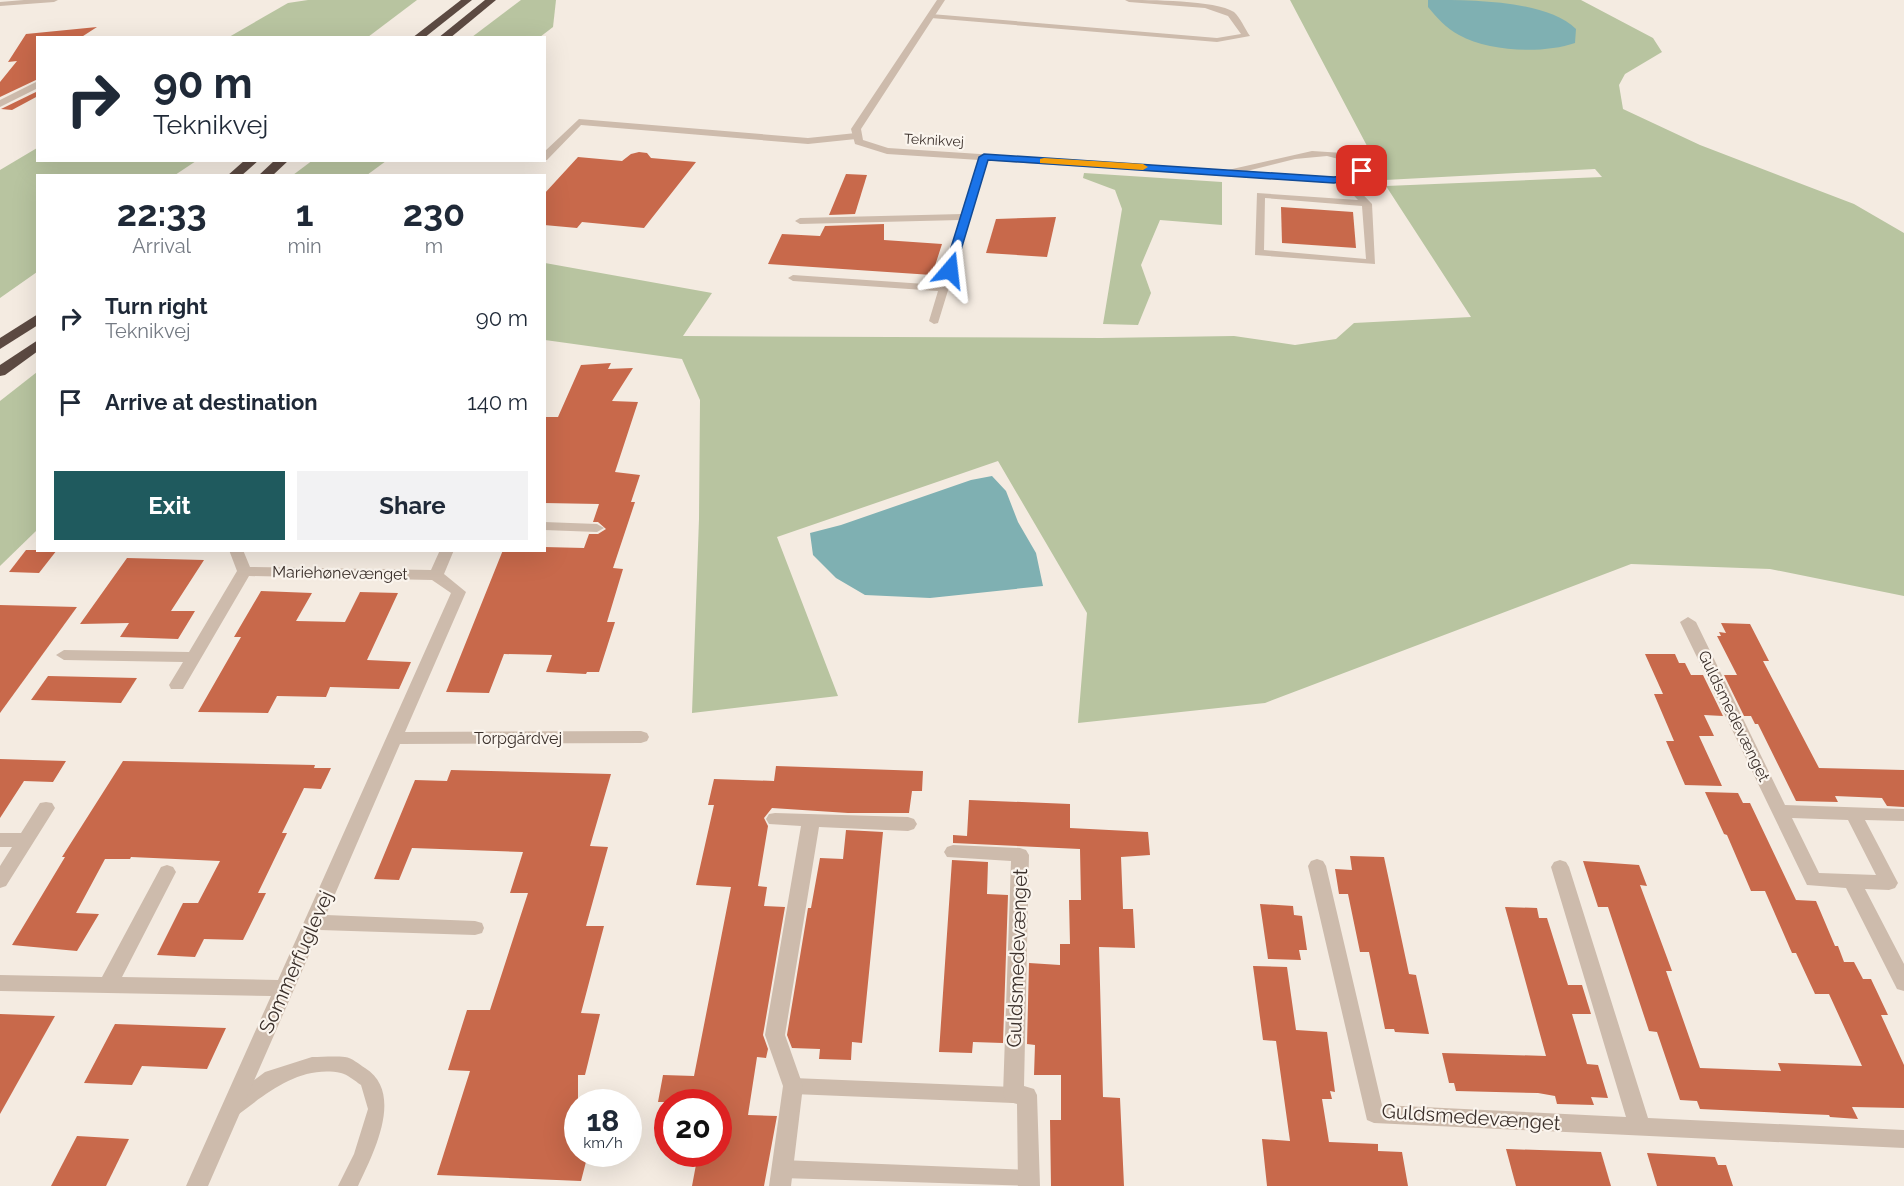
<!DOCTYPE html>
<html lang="en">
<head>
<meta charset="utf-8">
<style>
  body { margin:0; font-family:Raleway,sans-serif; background:#f2f2f3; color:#1f2937; height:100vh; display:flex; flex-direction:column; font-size:22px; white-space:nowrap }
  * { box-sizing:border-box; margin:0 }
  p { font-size:20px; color:#747a83 }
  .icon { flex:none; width:33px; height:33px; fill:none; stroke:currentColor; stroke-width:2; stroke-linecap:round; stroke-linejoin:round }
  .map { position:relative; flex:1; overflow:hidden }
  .details { position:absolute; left:36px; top:174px; width:510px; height:378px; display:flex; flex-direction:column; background:#fff; border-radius:0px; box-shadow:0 6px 24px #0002 }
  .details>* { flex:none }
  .hud { position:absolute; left:36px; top:36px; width:510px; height:126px; border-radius:0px; box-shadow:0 6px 24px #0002; background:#fff; color:#1f2937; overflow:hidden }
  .speed { position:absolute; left:564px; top:1089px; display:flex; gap:12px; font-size:30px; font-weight:700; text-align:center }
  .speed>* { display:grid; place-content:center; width:78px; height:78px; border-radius:50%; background:#fff; box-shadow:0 6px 24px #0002; line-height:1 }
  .speed small { font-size:15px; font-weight:400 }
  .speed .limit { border:9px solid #d22; background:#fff; color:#111 }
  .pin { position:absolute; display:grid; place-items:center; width:51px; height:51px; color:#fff; margin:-26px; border-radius:12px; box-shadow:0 3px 9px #0006 }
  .me { position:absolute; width:66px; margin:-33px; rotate:17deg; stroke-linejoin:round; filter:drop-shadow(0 0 4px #0008) }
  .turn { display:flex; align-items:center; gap:21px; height:126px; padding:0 18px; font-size:27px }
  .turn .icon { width:78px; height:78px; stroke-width:2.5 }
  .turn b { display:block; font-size:42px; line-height:51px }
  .eta { display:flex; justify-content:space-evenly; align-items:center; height:102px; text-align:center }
  .eta b { font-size:36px; font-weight:700; line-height:42px }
  .primary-button { display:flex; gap:12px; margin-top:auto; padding:12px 18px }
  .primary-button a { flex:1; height:69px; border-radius:0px; background:#1f5a5e; color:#fff; font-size:24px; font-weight:700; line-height:69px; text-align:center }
  .primary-button a+a { background:#f2f2f3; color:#1f2937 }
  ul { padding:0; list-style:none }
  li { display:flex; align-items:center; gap:18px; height:84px; padding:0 18px }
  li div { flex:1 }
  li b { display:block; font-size:22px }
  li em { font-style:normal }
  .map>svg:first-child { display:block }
  .green { fill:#b8c4a0 }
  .water { fill:#7fb0b2 }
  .building { fill:#c8694b }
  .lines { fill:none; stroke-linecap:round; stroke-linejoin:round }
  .service { fill:#cdbbac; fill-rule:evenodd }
  .minor { fill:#cdbbac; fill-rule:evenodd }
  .motorway { fill:#5c4a42; fill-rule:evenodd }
  .route { fill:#1a73e8; stroke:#114b97; stroke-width:1.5 }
  .slow { fill:#f59e0b }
  .labels { text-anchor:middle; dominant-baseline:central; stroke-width:4.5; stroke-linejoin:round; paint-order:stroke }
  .far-street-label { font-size:14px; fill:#3b302b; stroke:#fbf5ee }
  .street-label { font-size:16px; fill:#3b302b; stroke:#fbf5ee }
  .near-street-label { font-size:20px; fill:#3b302b; stroke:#fbf5ee }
</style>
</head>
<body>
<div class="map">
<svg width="1904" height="1186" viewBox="0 0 1904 1186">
  <rect width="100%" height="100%" fill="#f4ebe1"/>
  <!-- green -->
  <g class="green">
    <path d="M308,0H417L368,37H229L288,3Z"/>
    <path d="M521,0H556L553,27L540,37H472Z"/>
    <path d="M1290,0H1581L1653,38L1662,52L1625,74L1619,85L1623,109L1700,145L1854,204L1904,233V596L1770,569L1631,564L1265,703L1078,723L1087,613L998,461L777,537L838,696L692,713L699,519L700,400L682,359L545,340V263L712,293L683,336L1101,338L1234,336L1295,345L1336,339L1354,323L1471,317L1386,186L1602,177L1595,169L1385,180Z"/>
    <path d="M37,148L38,160L196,161L175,175L38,176L37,272L0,298V170Z"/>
    <path d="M313,160H386V161L367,175H293Z"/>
    <path d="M1084,173L1222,182V225L1160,220L1141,265L1151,293L1138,325L1103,324L1122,209L1115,190L1083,178Z"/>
    <path d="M37,372V530L0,566V401Z"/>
  </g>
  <!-- water -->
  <g class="water">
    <path d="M1428,0C1473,0 1546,0 1576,29L1575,43C1543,54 1490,52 1459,35C1446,28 1437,18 1428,7Z"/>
    <path d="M992,476L1006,491L1018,522L1036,553L1043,586L930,598L865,595L836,578L813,555L810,533L841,525L971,480Z"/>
  </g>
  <!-- building -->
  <g class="building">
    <path d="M97,27L80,38H38V79L0,97V82L17,61L8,62L26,34Z"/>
    <path d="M38,91V96L12,110L1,109Z"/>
    <path d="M639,152L647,153L651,158L696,162L644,228L582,222L577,228L544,225V194L578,157L622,161L631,154Z"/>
    <path d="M846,174L867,175L855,214L829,215Z"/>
    <path d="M1281,207L1353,212L1356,248L1282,243Z"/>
    <path d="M1056,217L1047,257L986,253L996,219Z"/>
    <path d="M884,224V240L942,244L932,275L768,264L782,234L820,236L825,226Z"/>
    <path d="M611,363L608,369L633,368L612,401L638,402L615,472L640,475L631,502H635L613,568L623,569L607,622H615L599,672H587L586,674L546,672L552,655L504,654L489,693L446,692L503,550H544V547L584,548L589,534H598L606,529L598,522H593L599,504L544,503V417H558L581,365Z"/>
    <path d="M26,550H57L39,573L9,572Z"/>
    <path d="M127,558L204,560L171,611H195L178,639L120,637L129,623L80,624Z"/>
    <path d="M261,591L312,593L296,621L345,622L360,592L398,593L367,660L411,662L399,689L330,687L326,697L277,696L268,713L198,712L241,637H234Z"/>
    <path d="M0,605L77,607L0,713Z"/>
    <path d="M1721,623L1750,624L1769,661H1763L1819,768L1904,770V807L1887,806L1882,798L1835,796L1838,802L1796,801L1758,724H1755L1751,716H1744L1724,675H1737L1717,636H1721L1719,632L1726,633Z"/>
    <path d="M1645,654H1675L1679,663H1685L1691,675H1703L1723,716L1704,715L1714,736H1699L1722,786L1685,785L1666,741H1674L1654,694H1663Z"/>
    <path d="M48,676L137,678L121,703L31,700Z"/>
    <path d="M0,759L66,761L53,782L24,781L0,818Z"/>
    <path d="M123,761L315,765L314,768H331L321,789L304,788L282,833H287L258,893H266L243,940L204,939L195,957L157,955L183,903H198L220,861L131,857L130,859H105L76,913L99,914L77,951L12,945L65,857H62Z"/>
    <path d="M776,766L923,771L922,791H912L909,813H848L772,808L764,818L768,826L758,886L767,887L764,906L785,907L763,1035L768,1049L766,1058L757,1057L748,1115L777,1116L764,1186H692L698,1154H718V1102H658L663,1075L694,1076L731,887L696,885L714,805H708L714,779L774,781Z"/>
    <path d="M451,770L611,774L590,846L608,847L586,926H604L581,1013L600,1014L585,1075H578V1154H588L581,1181L437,1175L470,1071L448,1070L467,1010H490L528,893H510L523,852L412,848L399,880L374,879L415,780L447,781Z"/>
    <path d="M1705,792L1738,793L1743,803H1750L1796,900L1816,901L1835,946H1838L1844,962H1854L1863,979H1871L1888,1015H1881L1904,1065V1108L1852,1107L1858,1119L1830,1117L1829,1115L1700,1109L1697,1101L1680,1100L1657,1032L1649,1031L1608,907H1598L1583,861L1639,865L1647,886L1640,885L1672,971H1666L1700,1068L1781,1071L1778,1063L1862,1066L1829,994H1815L1796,953H1792L1765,891H1751L1727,835L1724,834Z"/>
    <path d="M969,800L1070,804V828L1148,832L1150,855L1121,857L1123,909H1133L1135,948L1099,947L1103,1097L1120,1098L1124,1186H1051L1050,1120H1061V1075H1034L1035,1045L1027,1044L1029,963L1060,965V944H1070L1069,900H1081L1080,849L953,843V835L967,836Z"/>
    <path d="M846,830L883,832L862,1043L852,1042L851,1060L819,1059L820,1049L792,1048L787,1035L808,908H811L820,858L843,859Z"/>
    <path d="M1350,856L1384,857L1409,974L1416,975L1429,1034L1395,1032L1394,1029H1385L1369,952H1360L1348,894H1339L1335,869L1352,870Z"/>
    <path d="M952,860L988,862L987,894L1008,895L1003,1043L973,1042L972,1053L939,1052Z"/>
    <path d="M1260,904L1293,906L1294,915L1302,916L1307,950H1299L1301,960L1268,959Z"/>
    <path d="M1505,907L1537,908L1539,918H1547L1568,985H1582L1591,1014H1572L1587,1064L1598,1065L1608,1098L1591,1097L1594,1105L1557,1104L1555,1096L1538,1093L1456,1091L1454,1083H1449L1442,1053L1546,1056Z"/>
    <path d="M1253,966L1287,967L1296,1030L1327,1032L1335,1092L1330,1091L1332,1099H1322L1329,1142L1378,1144V1151L1402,1152L1408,1186H1267L1262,1139L1290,1141L1276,1041L1263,1040Z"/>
    <path d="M0,1014L55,1016L0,1114Z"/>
    <path d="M115,1024L226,1028L207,1069L142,1066L132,1085L84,1083Z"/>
    <path d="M77,1136L129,1139L106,1186H51Z"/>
    <path d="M1506,1149L1601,1152L1611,1186H1516Z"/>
    <path d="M1647,1153L1715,1157L1718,1165H1726L1733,1186H1657Z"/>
  </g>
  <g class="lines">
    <!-- service -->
    <g class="service">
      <path d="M24,0H58L54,2L0,6V2Z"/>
      <path d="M1125,0C1148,0 1216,0 1234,12C1240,17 1245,29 1250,36L1217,42L931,18L927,16L931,14L1217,38L1241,34L1228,16L1205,8L1129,2Z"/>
      <path d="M579,119L808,138L856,133L860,136L856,139L808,144L581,125L547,160H543L544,152Z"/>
      <path d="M984,154L989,157L938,323L934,324L929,321L938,291L793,281L788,278L793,275L940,285L960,220L800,224L795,221L800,218L962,214L979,157Z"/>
      <path d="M1340,177H1346L1372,204L1375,264L1255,255L1257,193L1358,200L1340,181ZM1265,198L1362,206L1366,259L1264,250Z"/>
      <path d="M312,1057C322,1057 334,1056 345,1057C352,1058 359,1064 365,1068C405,1093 373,1154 358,1186H338L354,1154L368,1109L361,1085C355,1081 347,1074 341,1073C301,1065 268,1092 239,1114L232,1116L225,1114L223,1108L225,1102L265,1072Z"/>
      <path d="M793,1078L1013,1087L1020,1089L1022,1095L1020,1101L1013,1103L793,1094L786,1092L784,1086L786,1080Z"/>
      <path d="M782,1160L1029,1170L1036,1173L1039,1179L1034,1186L782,1178L775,1175L772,1169L775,1163Z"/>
    </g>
    <!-- minor -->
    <g class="minor">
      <path d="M937,0H945L861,129L863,140L888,148L1228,170L1312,151L1343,153L1362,159L1367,171L1356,179L1333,183L887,154L855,144L851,129ZM1327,156L1354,163L1356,170C1332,184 1276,173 1247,171L1295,159Z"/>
      <path d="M38,81V88L0,107V100Z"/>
      <path d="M544,522L597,524L604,528L597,532L544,530Z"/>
      <path d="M229,550H243L250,567L431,570L440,550H454L444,574L466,592L405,732L641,731L647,733L649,737L647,741L641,743L400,744L326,915L475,921L482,923L484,928L482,933L475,935L320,930L208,1186H186L271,996L0,991V975L102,977L161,867L167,865L173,867L176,872L122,977L278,980L451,593L432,580L249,576L183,689H171L169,685L183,662L64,660L56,655L64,650L189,652L237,571Z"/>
      <path d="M1688,617L1696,622L1785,805L1904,809V821L1865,820L1898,883L1895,888L1889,890L1865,889L1904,964V991L1897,989L1846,888L1807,885L1680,622ZM1792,818L1848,820L1876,875L1819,873Z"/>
      <path d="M46,802L52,803L55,808L6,886L0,888V866L12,847H0V833H21L40,803Z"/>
      <path d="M775,813L908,817L914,819L917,824L914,829L908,831L819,827L785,1035L803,1086L791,1186H769L783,1086L765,1035L801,826L769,824L766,819L769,814Z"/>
      <path d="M953,845L1020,848L1026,850L1029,855L1024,1086L1034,1089L1037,1095L1040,1186H1018L1017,1104L1006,1101L1003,1095L1011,861L947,857L944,852L947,847Z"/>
      <path d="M1317,859L1323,861L1326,866L1382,1105L1626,1117L1551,867L1554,862L1560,860L1566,862L1569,867L1648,1118L1904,1130V1148L1374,1123L1367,1120L1308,866L1311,861Z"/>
    </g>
    <!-- motorway -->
    <g class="motorway">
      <path d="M461,0H472L424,38H412Z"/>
      <path d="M485,0H496L450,38H438Z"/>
      <path d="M245,160H259L241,176H227Z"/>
      <path d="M275,160H289L272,176H258Z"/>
      <path d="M38,314V325L0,349V338Z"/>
      <path d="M38,340V351L5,375L0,376V365Z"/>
    </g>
  </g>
  <!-- route -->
  <path class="route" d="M984,154L1334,177L1349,175L1362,168L1366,171L1355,179L1334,183L988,160L955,270L946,272L944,270L979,157Z"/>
  <!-- slow -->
  <path class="slow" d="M1044,158L1143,164L1148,167L1143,170L1040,163V159Z"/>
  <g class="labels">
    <!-- far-street labels -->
    <g class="far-street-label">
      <text transform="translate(934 140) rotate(3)">Teknikvej</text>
    </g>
    <!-- street labels -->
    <g class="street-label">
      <text transform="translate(340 573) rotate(1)">Mariehønevænget</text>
      <text transform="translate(1734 716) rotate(64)">Guldsmedevænget</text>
      <text x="518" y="738">Torpgårdvej</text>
    </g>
    <!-- near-street labels -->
    <g class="near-street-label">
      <text transform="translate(1017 958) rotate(-88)">Guldsmedevænget</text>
      <text transform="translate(296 962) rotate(-66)">Sommerfuglevej</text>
      <text transform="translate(1471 1117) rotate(4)">Guldsmedevænget</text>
    </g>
  </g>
</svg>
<div class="speed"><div>18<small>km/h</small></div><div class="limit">20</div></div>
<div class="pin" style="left:1362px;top:171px;background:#d93025"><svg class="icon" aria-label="arrive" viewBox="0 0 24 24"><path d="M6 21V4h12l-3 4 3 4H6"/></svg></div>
<svg class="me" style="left:950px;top:270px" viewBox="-20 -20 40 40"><path d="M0-17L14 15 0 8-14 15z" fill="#1a73e8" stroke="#fff" stroke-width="4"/></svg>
<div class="hud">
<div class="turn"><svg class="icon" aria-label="right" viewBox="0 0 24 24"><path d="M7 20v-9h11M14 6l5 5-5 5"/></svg><div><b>90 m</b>Teknikvej</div></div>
</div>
<section class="details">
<div class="eta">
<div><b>22:33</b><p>Arrival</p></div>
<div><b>1</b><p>min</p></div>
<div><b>230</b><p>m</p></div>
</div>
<ul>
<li><svg class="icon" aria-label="right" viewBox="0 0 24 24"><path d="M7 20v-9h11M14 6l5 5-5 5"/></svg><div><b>Turn right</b><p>Teknikvej</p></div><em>90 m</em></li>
<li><svg class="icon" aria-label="arrive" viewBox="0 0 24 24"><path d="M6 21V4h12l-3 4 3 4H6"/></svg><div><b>Arrive at destination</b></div><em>140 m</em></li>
</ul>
<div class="primary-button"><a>Exit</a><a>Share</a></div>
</section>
</div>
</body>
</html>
